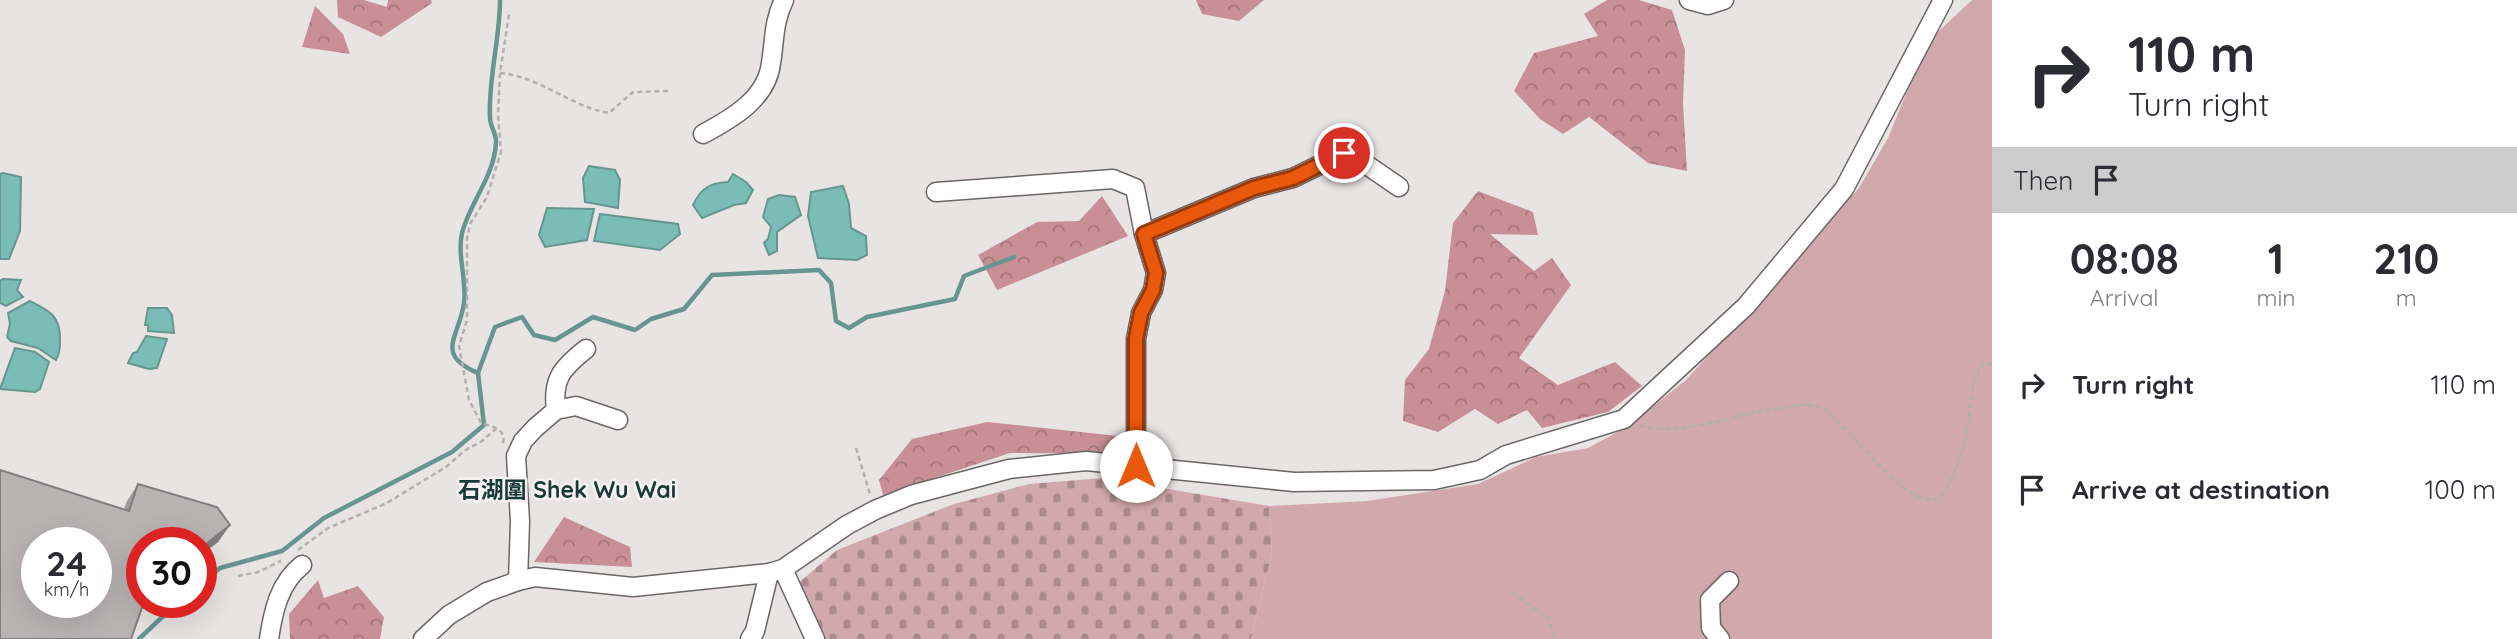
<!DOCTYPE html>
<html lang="en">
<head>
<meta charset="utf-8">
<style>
  body { margin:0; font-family:Quicksand,"Noto Sans TC",sans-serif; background:#f7f7f7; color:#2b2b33; height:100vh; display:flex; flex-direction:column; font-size:26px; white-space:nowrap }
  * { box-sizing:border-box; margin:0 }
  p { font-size:23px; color:#7c7c81 }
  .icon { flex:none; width:38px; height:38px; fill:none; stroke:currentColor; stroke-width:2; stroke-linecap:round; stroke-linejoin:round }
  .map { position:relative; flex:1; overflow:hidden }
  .side { display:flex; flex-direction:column; background:#fff; width:525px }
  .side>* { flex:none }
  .hud { background:#fff; color:#2b2b33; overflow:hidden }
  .speed { position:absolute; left:21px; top:527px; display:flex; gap:14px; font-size:35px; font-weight:700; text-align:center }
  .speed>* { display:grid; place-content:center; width:91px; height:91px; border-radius:50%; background:#fff; box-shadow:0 7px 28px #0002; line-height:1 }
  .speed small { font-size:18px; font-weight:400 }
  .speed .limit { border:10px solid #d22; background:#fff; color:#111 }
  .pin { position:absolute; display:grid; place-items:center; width:60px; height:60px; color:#fff; margin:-30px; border:4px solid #fff; border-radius:50%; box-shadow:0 2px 7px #0007 }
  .me { position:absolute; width:77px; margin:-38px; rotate:0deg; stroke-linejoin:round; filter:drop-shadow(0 0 5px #0008) }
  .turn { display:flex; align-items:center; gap:24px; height:147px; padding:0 21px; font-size:32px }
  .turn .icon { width:91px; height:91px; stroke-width:2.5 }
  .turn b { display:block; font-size:49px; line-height:60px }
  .then { display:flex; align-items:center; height:66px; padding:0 21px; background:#0003; gap:14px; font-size:26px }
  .eta { display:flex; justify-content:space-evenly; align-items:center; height:119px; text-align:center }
  .eta b { font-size:42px; font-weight:700; line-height:49px }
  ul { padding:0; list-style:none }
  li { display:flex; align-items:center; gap:21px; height:105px; padding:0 21px }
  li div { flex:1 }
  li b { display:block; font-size:26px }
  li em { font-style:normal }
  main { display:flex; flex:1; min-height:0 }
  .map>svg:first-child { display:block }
  .green { fill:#d1a8ac }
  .forest { fill:url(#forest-crowns) }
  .cemetery { fill:url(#cemetery-stones) }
  .water { fill:#7abdb6; stroke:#679590; stroke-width:2 }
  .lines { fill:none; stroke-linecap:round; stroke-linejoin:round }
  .stream { stroke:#679590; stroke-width:4.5 }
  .minor-casing { stroke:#6b6767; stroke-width:21 }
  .path { stroke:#b3afaf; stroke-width:2.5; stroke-dasharray:5 3.5; stroke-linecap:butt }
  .minor { stroke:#fff; stroke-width:18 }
  .wall { fill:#9f9a9b }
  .shaded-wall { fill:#827d7e }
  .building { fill:#b9b3b4; stroke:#827d7e; stroke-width:2; fill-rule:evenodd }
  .route-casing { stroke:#983908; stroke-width:18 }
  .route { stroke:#ea580c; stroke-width:12 }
  .labels { text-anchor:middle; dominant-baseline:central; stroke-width:5; stroke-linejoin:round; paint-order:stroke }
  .quarter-label { font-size:23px; font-weight:bold; fill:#193b38; stroke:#f7f1f2 }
</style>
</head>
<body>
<main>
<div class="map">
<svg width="1992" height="639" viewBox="0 0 1992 639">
  <defs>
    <pattern id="forest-crowns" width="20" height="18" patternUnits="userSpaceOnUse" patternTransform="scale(1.75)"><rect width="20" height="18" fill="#c88f96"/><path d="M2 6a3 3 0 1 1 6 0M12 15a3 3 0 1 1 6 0" fill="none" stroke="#a4767b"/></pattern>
    <pattern id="cemetery-stones" width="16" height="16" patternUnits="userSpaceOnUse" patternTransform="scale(1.75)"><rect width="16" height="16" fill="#d1a8ac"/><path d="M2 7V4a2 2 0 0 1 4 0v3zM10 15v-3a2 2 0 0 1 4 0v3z" fill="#ab8a8d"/></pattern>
  </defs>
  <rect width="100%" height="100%" fill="#e9e4e4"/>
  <!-- green -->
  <path class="green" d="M1972,0H1992V639H1251L1272,553L1269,506L1367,501L1478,484L1536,457L1588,448L1627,427L1686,380L1859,188L1888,138L1927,42Z"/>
  <!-- forest -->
  <g class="forest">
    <path d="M337,0H364L387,7L388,0H431L432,3L381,37L338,17Z"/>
    <path d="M1196,0H1264L1239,21L1202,14Z"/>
    <path d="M1607,0H1639L1672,10L1685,50L1683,103L1687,171L1648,163L1589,117L1563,134L1540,119L1514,91L1534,53L1598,36L1584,14Z"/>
    <path d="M315,6L343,34L350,54L302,47Z"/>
    <path d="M1478,191L1533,212L1538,235L1490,234L1534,271L1552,258L1571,285L1519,358L1558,385L1615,362L1642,386L1608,412L1542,428L1527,410L1498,424L1475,409L1438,432L1403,421L1405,380L1429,349L1445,291L1453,223Z"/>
    <path d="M1102,196L1128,236L997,290L978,255L1037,222L1079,221Z"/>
    <path d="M987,422L1118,436L1114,454L1010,453L883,495L879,480L912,439Z"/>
    <path d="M564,517L630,547L632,567L534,562Z"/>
    <path d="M318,580L324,598L358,586L384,617L380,639H290L289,614Z"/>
  </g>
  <!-- cemetery -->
  <path class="cemetery" d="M1103,478L1269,506L1272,553L1251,639H822L796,585L837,550L954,504L1029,484Z"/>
  <!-- water -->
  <g class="water">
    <path d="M589,166L615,170L620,180L618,208L585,202L583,178Z"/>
    <path d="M3,173L21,177L20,231L9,259H0V174Z"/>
    <path d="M733,174L746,182L753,190L746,203L734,205L702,218L693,205C701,188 710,183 728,182Z"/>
    <path d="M843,186L849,204L851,228L866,236L867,255L857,260L818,258L808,216L811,192Z"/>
    <path d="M779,195L795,197L801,215L777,232V251L769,255L764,243L768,239L771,227L763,217L768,199Z"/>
    <path d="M547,208L594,209L587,240L545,247L539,235Z"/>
    <path d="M600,214L678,224L680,234L660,250L594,241Z"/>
    <path d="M3,279L21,280L17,290L23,297L6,306L0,303V281Z"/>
    <path d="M30,301C48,310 60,315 60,338C60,346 60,353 56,360L38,348L11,341L7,337L10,324L8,313Z"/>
    <path d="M148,308H167L172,315L174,333L148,331V325H145Z"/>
    <path d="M146,336L167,339L157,368L149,369L128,363L133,353L137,352Z"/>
    <path d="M15,348L35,352L49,362L40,389L35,392L0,389Z"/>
  </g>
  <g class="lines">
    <!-- stream -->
    <g class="stream">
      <path d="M478,373C434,354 459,338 464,303C467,280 457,256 462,233C470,202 494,177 496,143C497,135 490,126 490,118C488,79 500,39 500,0"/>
      <path d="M201,583L220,568L282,551L324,518L452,452L484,425L478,373L495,327L522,317L534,335L555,340L593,317L635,330L651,319L684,309L712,275L819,270L831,283L836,321L849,328L867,317L955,299L964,276L1014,257"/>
      <path d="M139,639L178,602"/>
    </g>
    <!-- minor casing -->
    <g class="minor-casing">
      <g id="minor">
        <path d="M1689,0L1708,5L1724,0"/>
        <path d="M703,134C731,119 767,99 771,63C775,39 773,23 784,0"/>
        <path d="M936,192L1113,179L1135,188L1144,234L1156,273L1153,290L1141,313L1136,339V466"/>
        <path d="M1144,234L1254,188L1293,178L1344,153L1351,154L1399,187"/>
        <path d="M556,410C552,379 562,368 586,349"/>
        <path d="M783,569L815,639"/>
        <path d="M518,581L520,521L516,456L523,441L535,428L556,410L576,406L618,420"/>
        <path d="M269,639C273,612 279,583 302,565"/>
        <path d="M423,639L449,615L487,592L518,581L535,577L633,587L769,573L783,569L847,525L875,510L911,495L1009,469L1086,461L1294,482L1434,480L1480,470L1506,455L1624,419L1746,306L1844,189L1943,0"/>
        <path d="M750,639L755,631L769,573"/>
        <path d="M1720,639L1711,628L1710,600L1729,581"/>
      </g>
    </g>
    <!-- path -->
    <g class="path">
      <path d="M500,73C539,76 571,107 609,113L633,92L669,91"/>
      <path d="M1640,426C1682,437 1738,413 1782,408C1790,407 1800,404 1808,405C1813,405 1820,407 1824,409C1846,421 1919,530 1945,491C1952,482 1955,468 1960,457C1969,436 1968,411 1973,389C1975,380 1979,372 1982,364H1992"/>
      <path d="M503,443C506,428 492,427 481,423L469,400L459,346L467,320V239L470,224L487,197L501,152L498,115L500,73L509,14"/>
      <path d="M856,448L870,494"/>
      <path d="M298,550L328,528L385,504L446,467L464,451L482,441L497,428"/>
      <path d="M238,576L258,572L281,561"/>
      <path d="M1512,593L1549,618L1554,639"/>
    </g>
    <!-- minor -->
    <use href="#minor" class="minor"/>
  </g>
  <!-- wall -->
  <path class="wall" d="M138,484L230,525L218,542L201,555V542L147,610L124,509L127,501Z"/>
  <!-- shaded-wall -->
  <g class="shaded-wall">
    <path d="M230,525L218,542L201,555V548Z"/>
    <path d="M142,602H156L147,610L136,606Z"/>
  </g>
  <!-- building -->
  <path class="building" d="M0,470L129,511L138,484L217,507L230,525L201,548V542H142V602H144L131,639H0ZM37,542H96V602H37Z"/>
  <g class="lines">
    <!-- route casing -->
    <g class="route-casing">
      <path id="route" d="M1136,466V339L1141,313L1153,290L1156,273L1144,234L1254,188L1293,178L1344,153"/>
    </g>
    <!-- route -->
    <use href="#route" class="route"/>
  </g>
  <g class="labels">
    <!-- quarter labels -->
    <g class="quarter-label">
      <text x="567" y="489">石湖圍 Shek Wu Wai</text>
    </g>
  </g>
</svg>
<div class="speed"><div>24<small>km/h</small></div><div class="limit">30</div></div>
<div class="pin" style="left:1344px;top:153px;background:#d93025"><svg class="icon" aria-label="arrive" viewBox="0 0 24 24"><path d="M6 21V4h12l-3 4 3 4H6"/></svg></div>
<svg class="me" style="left:1136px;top:466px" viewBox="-20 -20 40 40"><circle r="19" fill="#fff"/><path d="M0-13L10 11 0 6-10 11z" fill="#ea580c"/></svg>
</div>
<section class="side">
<div class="hud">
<div class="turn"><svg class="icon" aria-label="right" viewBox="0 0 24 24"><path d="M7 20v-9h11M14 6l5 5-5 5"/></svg><div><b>110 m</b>Turn right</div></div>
<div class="then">Then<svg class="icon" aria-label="arrive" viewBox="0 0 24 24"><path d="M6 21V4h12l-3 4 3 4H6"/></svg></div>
</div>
<div class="eta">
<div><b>08:08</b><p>Arrival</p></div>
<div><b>1</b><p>min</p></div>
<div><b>210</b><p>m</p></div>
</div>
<ul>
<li><svg class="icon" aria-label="right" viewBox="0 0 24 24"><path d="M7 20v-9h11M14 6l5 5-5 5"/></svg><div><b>Turn right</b></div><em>110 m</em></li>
<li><svg class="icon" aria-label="arrive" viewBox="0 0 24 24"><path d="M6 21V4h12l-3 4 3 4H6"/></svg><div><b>Arrive at destination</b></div><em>100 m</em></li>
</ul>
</section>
</main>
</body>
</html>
